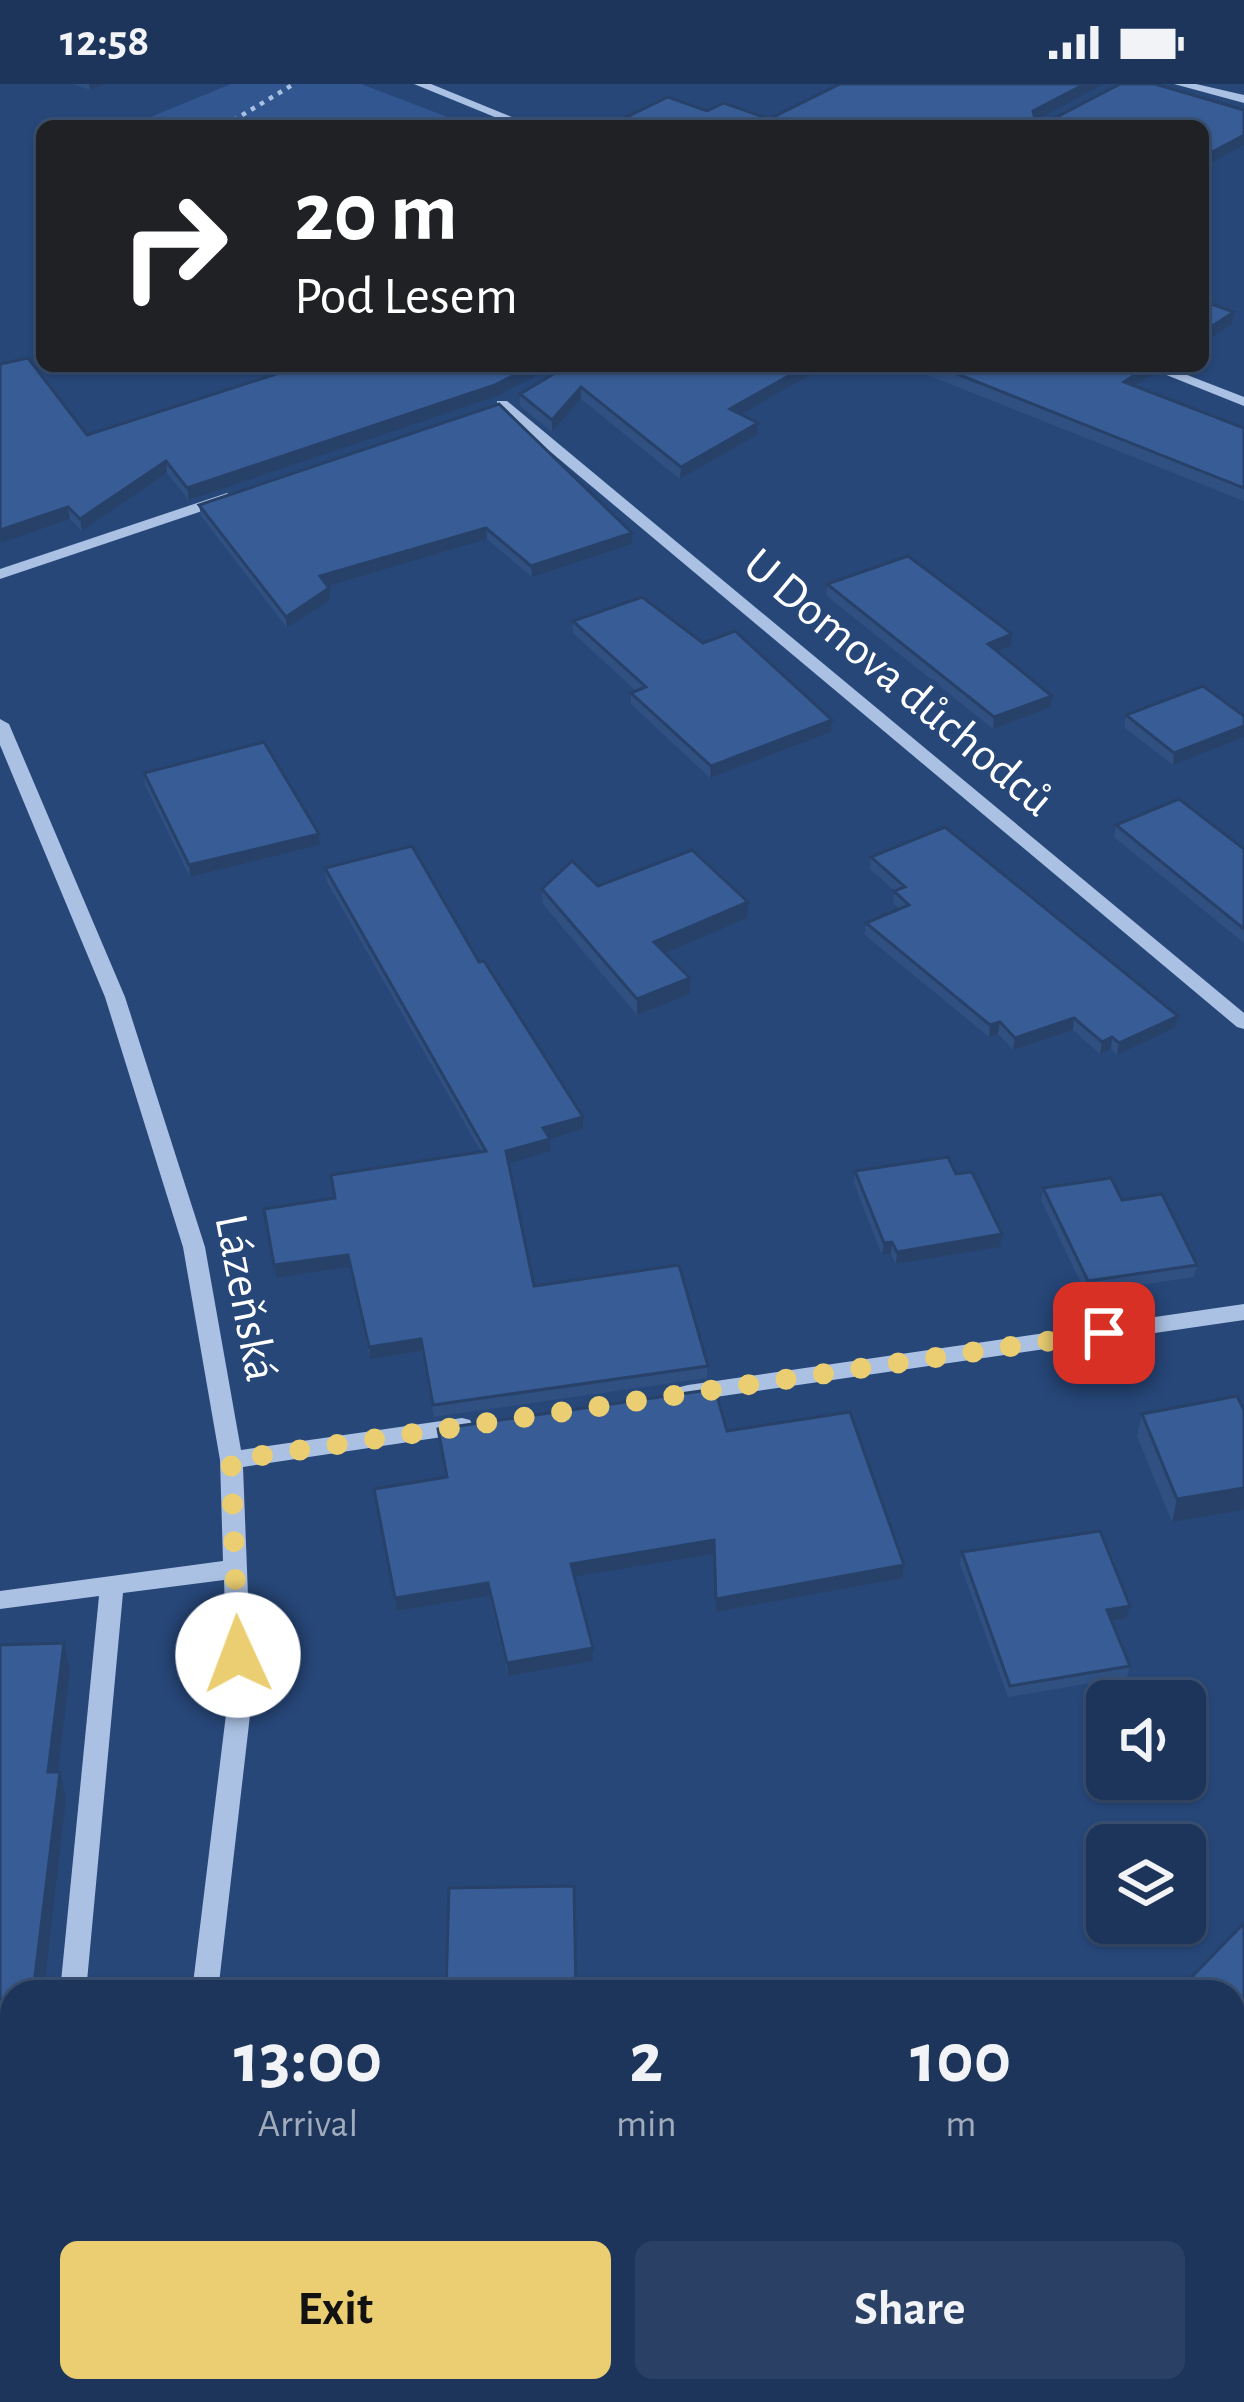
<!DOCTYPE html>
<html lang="en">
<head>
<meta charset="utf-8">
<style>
  body { margin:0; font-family:"Alegreya Sans",sans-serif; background:#2a4064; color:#f1f3f6; height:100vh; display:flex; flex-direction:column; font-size:45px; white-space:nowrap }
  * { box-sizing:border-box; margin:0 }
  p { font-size:39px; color:#a0abbb }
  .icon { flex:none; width:66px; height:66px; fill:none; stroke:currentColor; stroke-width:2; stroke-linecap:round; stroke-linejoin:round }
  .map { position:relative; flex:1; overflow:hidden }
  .panel { position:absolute; left:0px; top:1896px; width:1245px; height:423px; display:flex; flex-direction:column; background:#1d355b; border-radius:36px 36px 0 0; box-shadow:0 3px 9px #0004,0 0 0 3px #3b5071 }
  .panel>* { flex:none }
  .banner { position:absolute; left:36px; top:36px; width:1173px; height:252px; border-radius:18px; box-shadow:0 3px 9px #0004,0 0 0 3px #3b5071; background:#202124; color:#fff; overflow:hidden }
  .controls { position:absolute; left:1086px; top:1596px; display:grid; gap:24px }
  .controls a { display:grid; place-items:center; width:120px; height:120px; border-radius:18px; background:#1d355b; box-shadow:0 3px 9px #0004,0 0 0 3px #3b5071; font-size:60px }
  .pin { position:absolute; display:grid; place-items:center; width:102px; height:102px; color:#fff; margin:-51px; border-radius:24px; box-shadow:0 6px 18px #0006 }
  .me { position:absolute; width:132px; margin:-66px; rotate:358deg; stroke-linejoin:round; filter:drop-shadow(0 0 9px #0008) }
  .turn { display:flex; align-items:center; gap:42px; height:252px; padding:0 60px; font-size:54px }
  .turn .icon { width:156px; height:156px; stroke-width:2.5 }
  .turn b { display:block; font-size:84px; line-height:102px }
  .eta { display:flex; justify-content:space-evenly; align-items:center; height:204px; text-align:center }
  .eta b { font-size:72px; font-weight:600; line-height:84px }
  .primary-button { display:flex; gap:24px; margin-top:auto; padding:24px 60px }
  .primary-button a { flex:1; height:138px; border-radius:18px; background:#ebce71; color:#111; font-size:48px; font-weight:600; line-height:138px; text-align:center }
  .primary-button a+a { background:#2a4064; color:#f1f3f6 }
  .status { display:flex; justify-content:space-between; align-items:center; height:84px; padding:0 60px; background:#1d355b; direction:ltr }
  .status svg { height:33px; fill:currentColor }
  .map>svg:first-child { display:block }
  .green { fill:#325790 }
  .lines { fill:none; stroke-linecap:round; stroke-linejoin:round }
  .path { stroke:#aac1e3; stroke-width:4.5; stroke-dasharray:4.5 6; stroke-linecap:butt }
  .minor { fill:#aac1e3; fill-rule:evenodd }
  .wall { fill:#305081 }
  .shaded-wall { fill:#274169 }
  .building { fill:#385d96; stroke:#274169; stroke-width:3 }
  .route { stroke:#ebce71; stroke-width:21; stroke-dasharray:0 37.8 }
  .labels { text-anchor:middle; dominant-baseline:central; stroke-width:12; stroke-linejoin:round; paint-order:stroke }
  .street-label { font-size:48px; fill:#fff; stroke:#274779 }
</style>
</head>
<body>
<div class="status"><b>12:58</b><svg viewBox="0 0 49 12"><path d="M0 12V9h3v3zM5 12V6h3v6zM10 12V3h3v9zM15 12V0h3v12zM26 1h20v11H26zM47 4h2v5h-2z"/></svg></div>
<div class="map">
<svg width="1244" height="2318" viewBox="0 0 1244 2318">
  <rect width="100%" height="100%" fill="#274779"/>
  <!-- green -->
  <path class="green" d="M231,0H361L471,42H129Z"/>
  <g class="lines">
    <!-- path -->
    <path class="path" d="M224,42L294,0"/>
    <!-- minor -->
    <g class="minor">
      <path d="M414,0H431L534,42H517Z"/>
      <path d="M1174,0H1196L1244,11V19Z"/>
      <path d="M1144,282H1164L1244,313V322Z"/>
      <path d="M497,317H507L1244,929V945L1237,943L497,323Z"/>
      <path d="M227,409L235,414L232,417L0,495V485Z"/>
      <path d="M0,635L9,640L125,913L205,1163L241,1366L462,1334L470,1336L473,1342L470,1348L462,1350L243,1383L252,1614L218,1908H192L228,1614L224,1496L123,1509L86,1908H60L99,1512L0,1525V1507L223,1477L220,1376L183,1163L105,913L0,661Z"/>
      <path d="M1244,1220V1236L688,1317L680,1315L677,1309L680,1303L688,1301Z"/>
      <path d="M12,2070V2096L0,2097V2071Z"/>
      <path d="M1244,2212V2246L1233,2251V2217Z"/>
      <path d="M126,2307H156L153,2318H123Z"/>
      <path d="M1153,2307H1187L1182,2318H1148Z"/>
    </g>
  </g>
  <!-- wall -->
  <g class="wall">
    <path d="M73,0H105L90,6Z"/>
    <path d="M0,280L87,351L495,313L189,416L167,389L82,447L70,435L1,459Z"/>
    <path d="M567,282H826L741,330L758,339L757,351L680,395L581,315L552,348L520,322V310Z"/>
    <path d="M902,282H1154L1153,290L1134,302L1244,344V417L925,290Z"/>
    <path d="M199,421L632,449V460L532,493L487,455L327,502L330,516L287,544L201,432Z"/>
    <path d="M827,500L1011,562L998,567L1051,623L993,645L827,512Z"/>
    <path d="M573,537L703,559L831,648L710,694L631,620V609L636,607L573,549Z"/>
    <path d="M1126,631L1244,632V653L1173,681L1124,643Z"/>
    <path d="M144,689L319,750L320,761L190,793L145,701Z"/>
    <path d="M1116,741L1244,765V859L1114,753Z"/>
    <path d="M871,773L1178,932L1175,944L1117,971L1111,965L1100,970L1073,946L1013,966L998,950L989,953L865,851L866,839L900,825L893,819L895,807L870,785Z"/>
    <path d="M325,784L479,878L583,1033V1045L550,1055L551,1067L508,1079L534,1202L708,1282L707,1294L434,1333L421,1267L370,1275L349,1183L276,1194L264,1125L334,1115L481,1068L326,796Z"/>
    <path d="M598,802L747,834L665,869L690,910L637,931L543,820L542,805Z"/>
    <path d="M855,1087L956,1090L1000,1163L896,1180L891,1170L882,1171L854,1099Z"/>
    <path d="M1043,1104L1197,1181L1194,1193L1086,1209L1041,1116Z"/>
    <path d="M1244,1326V1426L1172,1438L1137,1352L1142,1330Z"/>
    <path d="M438,1345L727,1347L904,1481L903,1494L716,1528L714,1470L574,1492L593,1577L508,1592L489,1512L396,1527L374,1405L445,1393Z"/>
    <path d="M962,1468L1130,1522L1127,1534L1112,1537L1130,1582L1127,1593L1008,1613L960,1480Z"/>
    <path d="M64,1559L70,1586L58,1688L66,1715L44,1908H12V2016H0V1561Z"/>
    <path d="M1244,1839V1971L1233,1962V1908H1179Z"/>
  </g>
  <!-- shaded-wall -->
  <g class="shaded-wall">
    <path d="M89,0H105L90,6Z"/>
    <path d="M1085,0H1104L1032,38L1033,27Z"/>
    <path d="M1244,51V61L1203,83V73Z"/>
    <path d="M1234,228L1232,240L1203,259V248Z"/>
    <path d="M532,282H555L495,313L189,416L187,404Z"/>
    <path d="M806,282H826L729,337L730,325Z"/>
    <path d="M1149,282H1154L1153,290L1122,310L1124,298Z"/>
    <path d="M581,303V315L552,348V336Z"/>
    <path d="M758,339L757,351L680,395L681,383Z"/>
    <path d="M166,377L167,389L82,447L80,435Z"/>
    <path d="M68,423L70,435L1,459L0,446Z"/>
    <path d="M486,444L487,455L321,504L320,492Z"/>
    <path d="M632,449V460L532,493L531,482Z"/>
    <path d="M329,504L330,516L287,544L286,533Z"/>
    <path d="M1012,550L1011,562L987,571L988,560Z"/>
    <path d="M1052,612L1051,623L993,645L994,633Z"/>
    <path d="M832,636L831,648L710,694L711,682Z"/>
    <path d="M1244,642V653L1173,681L1174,669Z"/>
    <path d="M319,750L320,761L190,793L189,781Z"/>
    <path d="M748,818L747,834L654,874V858Z"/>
    <path d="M690,894V910L637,931V915Z"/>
    <path d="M1178,932L1175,944L1117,971L1119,959Z"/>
    <path d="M1074,934L1073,946L1013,966L1015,954Z"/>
    <path d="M1000,938L998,950L989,953L990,941Z"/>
    <path d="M1112,953L1111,965L1100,970L1102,958Z"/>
    <path d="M583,1033V1045L544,1057L543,1044Z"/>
    <path d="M550,1055L551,1067L506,1080V1067Z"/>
    <path d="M1002,1150L1000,1163L896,1180L897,1168Z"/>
    <path d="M892,1158L891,1170L882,1171L884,1159Z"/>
    <path d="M348,1171L349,1183L276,1194L274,1181Z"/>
    <path d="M421,1255V1267L370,1275L369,1263Z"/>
    <path d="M1244,1404V1426L1172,1438L1177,1415Z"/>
    <path d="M714,1456V1470L571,1493V1480Z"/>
    <path d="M904,1481L903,1494L716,1528V1515Z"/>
    <path d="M488,1499L489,1512L396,1527L395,1514Z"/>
    <path d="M1130,1522L1127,1534L1105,1538L1107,1526Z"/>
    <path d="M64,1559L70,1586L55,1715L48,1688Z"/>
    <path d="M593,1564V1577L508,1592L507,1579Z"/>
    <path d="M60,1688L66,1715L44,1908H33Z"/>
    <path d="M414,2307H419L417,2318H412Z"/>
  </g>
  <!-- building -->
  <g class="building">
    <path d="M840,0H1085L1033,27L1035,35H1053L1120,0H1155L1244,26V51L1203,73V42H608L668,13L707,27L724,19L769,35Z"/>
    <path d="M1203,217L1234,228L1203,248Z"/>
    <path d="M28,274L87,351L301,282H532L495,301L187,404L166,377L80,435L68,423L0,446V280Z"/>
    <path d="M567,282H806L730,325L758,339L681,383L581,303L552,336L520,310Z"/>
    <path d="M937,282H1149L1124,298L1244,344V404Z"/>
    <path d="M499,320L632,449L531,482L486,444L320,492L329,504L286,533L199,421Z"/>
    <path d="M908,472L1012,550L988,560L1052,612L994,633L827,500Z"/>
    <path d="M642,513L703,559L735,547L832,636L711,682L631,609L646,603L573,537Z"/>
    <path d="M1203,602L1244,632V642L1174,669L1126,631Z"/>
    <path d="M264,658L319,750L189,781L144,689Z"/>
    <path d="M1179,715L1244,765V845L1116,741Z"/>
    <path d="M945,743L1178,932L1119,959L1112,953L1102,958L1074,934L1015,954L1000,938L990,941L866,839L909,821L894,807L905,803L871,773Z"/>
    <path d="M412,762L479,878L484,877L583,1033L543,1044L550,1055L506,1067L534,1202L679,1181L708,1282L433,1321L421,1255L369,1263L348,1171L274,1181L264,1125L335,1114L331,1091L486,1067L325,784Z"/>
    <path d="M692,766L748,818L654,858L690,894L637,915L542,805L572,777L598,802Z"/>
    <path d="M948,1073L956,1090L972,1088L1002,1150L897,1168L892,1158L884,1159L855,1087Z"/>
    <path d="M1111,1094L1122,1116L1162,1110L1197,1181L1088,1197L1043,1104Z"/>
    <path d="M715,1305L727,1347L850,1328L904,1481L716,1515L714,1456L571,1480L593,1564L507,1579L488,1499L395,1514L374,1405L447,1393L438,1345Z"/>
    <path d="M1237,1312L1244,1326V1404L1177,1415L1142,1330Z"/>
    <path d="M1100,1447L1130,1522L1107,1526L1130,1582L1010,1602L962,1468Z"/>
    <path d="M64,1559L48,1688H60L33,1908H12V1977L10,1990H0V1561Z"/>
    <path d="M574,1802L576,1908H446L449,1804Z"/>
    <path d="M1244,1839V1957L1233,1948V1908H1182L1179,1906Z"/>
    <path d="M243,2307H414L412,2318H241Z"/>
    <path d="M559,2307H954L959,2311L952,2318H549Z"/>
  </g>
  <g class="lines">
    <!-- route -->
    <path class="route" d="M238,1571L231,1376L1104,1249"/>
  </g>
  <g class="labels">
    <!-- street labels -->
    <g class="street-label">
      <text transform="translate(898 599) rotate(40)">U Domova důchodců</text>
      <text transform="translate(245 1214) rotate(79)">Lázeňská</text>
    </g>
  </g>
</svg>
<div class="controls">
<a><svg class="icon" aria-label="sound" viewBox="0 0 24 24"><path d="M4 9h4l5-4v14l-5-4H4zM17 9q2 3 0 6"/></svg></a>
<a><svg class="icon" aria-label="layers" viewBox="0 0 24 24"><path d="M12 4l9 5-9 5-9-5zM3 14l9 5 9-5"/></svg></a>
</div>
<div class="pin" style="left:1104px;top:1249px;background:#d93025"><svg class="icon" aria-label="arrive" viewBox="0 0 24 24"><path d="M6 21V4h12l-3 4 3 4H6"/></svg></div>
<svg class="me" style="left:238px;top:1571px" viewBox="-20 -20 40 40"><circle r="19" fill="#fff"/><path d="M0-13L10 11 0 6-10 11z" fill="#ebce71"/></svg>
<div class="banner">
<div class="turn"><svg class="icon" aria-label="right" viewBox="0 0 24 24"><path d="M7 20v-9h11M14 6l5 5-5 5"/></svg><div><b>20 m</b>Pod Lesem</div></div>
</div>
<section class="panel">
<div class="eta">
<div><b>13:00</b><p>Arrival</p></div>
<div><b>2</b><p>min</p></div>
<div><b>100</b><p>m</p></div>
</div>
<div class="primary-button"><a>Exit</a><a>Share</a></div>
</section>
</div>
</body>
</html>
